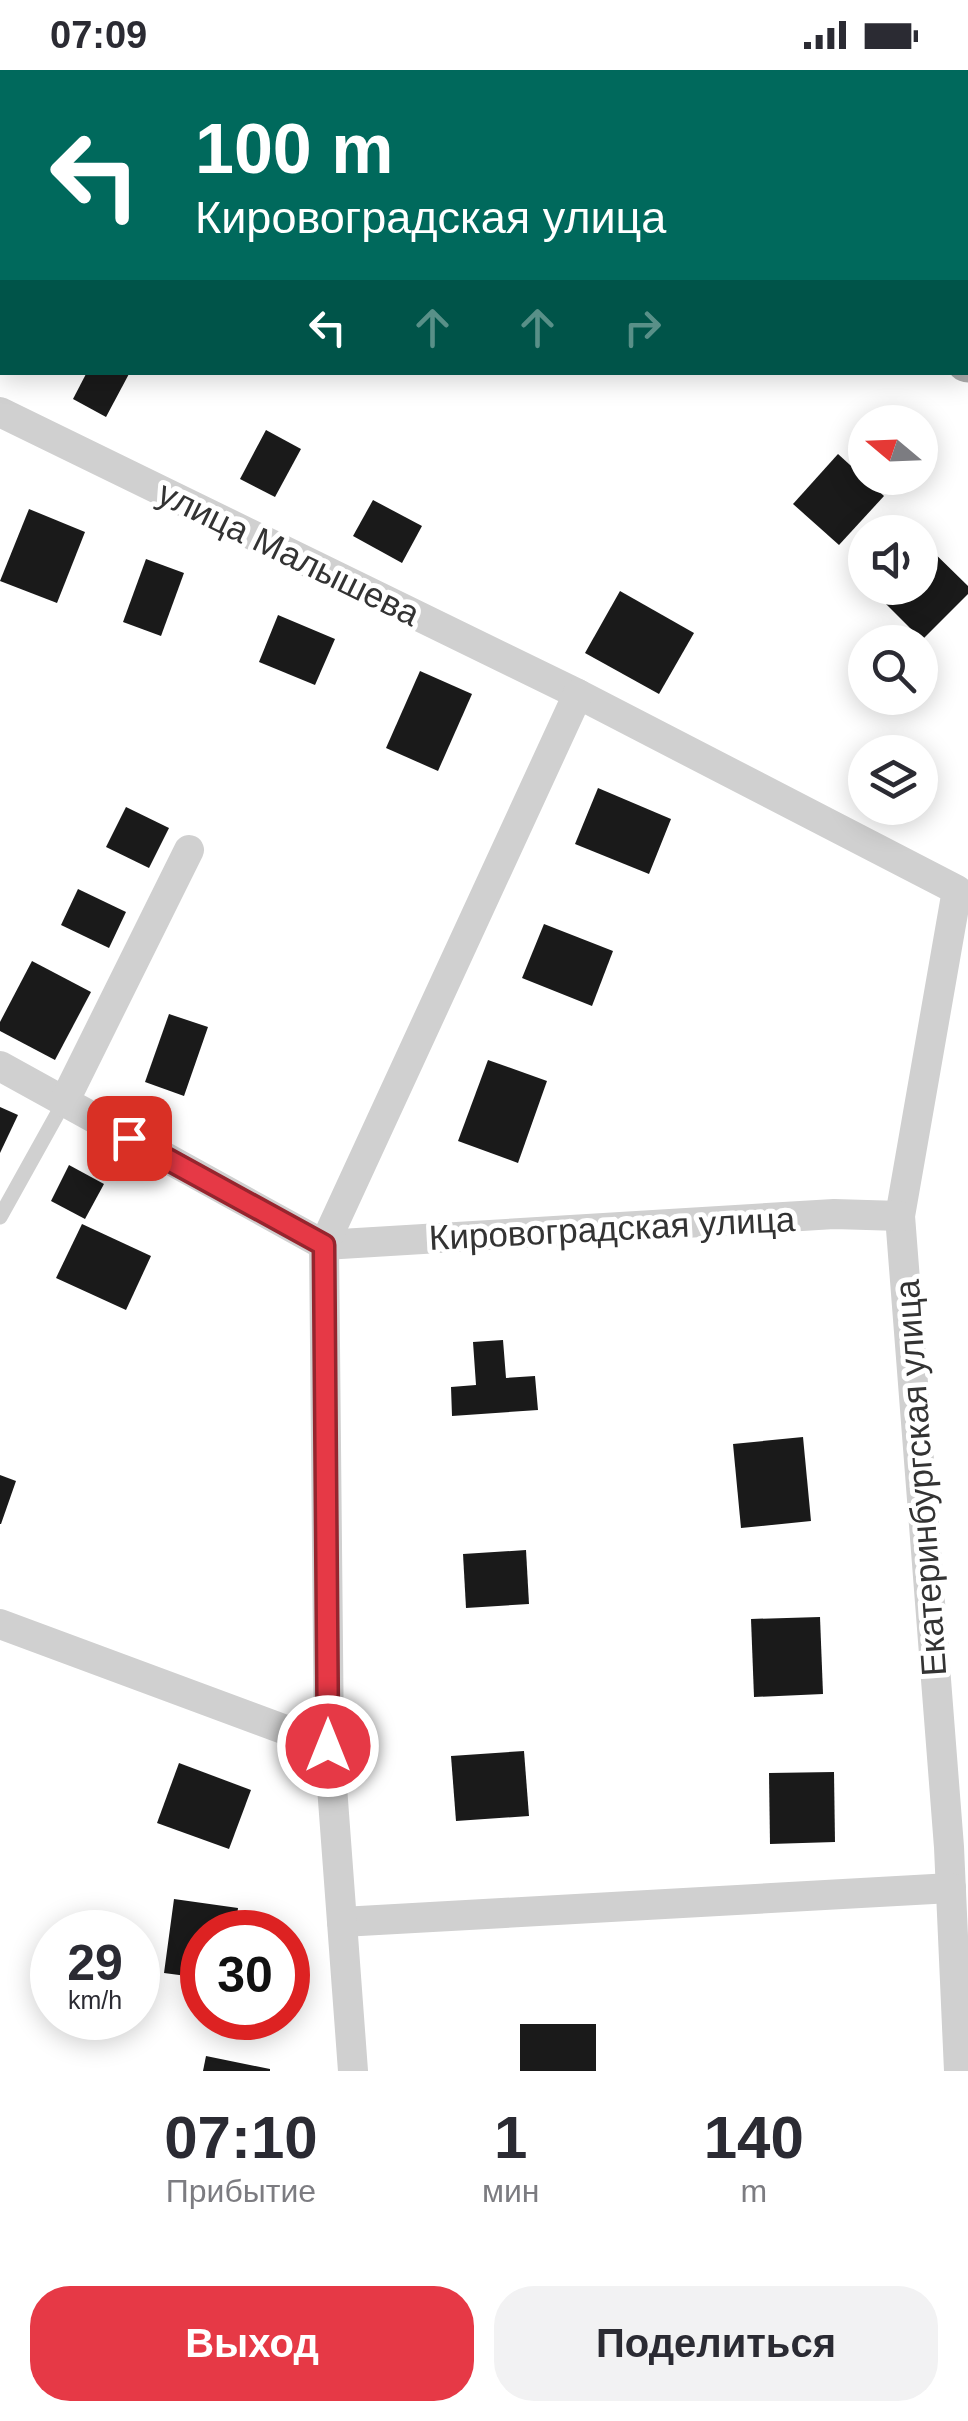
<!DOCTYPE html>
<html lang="ru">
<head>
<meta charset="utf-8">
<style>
  body { margin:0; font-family:Helvetica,sans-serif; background:#f2f2f3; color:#2b2b33; height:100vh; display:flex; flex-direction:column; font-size:38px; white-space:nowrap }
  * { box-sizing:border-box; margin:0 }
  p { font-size:32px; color:#7c7c81 }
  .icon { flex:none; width:55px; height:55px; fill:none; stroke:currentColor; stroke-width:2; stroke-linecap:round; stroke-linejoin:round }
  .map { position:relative; height:2001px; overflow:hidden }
  .side { display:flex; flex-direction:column; background:#fff; flex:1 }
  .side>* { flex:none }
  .guide { position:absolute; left:0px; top:0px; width:970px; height:305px; box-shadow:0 5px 25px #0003; background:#00695c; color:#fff; overflow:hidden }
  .needle { width:65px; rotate:289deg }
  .tools { position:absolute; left:848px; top:335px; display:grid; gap:20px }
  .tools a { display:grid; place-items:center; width:90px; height:90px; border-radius:50%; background:#fff; box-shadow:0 5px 25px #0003; font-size:50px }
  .speed { position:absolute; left:30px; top:1840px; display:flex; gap:20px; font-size:50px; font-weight:700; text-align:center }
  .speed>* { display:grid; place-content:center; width:130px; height:130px; border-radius:50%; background:#fff; box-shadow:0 5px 25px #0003; line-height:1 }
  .speed small { font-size:25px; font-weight:400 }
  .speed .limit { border:15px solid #d22; background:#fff; color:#111 }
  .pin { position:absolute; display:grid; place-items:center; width:85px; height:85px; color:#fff; margin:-42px; border-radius:20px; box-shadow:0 5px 15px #0006 }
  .me { position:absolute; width:110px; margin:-55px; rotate:0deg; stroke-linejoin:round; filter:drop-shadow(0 0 8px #0008) }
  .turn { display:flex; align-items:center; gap:35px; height:210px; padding:0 30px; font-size:45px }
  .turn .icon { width:130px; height:130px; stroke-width:2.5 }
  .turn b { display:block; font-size:70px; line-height:85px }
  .lanes { display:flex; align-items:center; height:95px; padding:0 30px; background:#0003; justify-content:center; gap:50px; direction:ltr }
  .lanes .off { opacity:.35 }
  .eta { display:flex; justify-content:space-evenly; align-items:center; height:170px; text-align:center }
  .eta b { font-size:60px; font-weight:600; line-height:70px }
  .primary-button { display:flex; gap:20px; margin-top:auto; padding:20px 30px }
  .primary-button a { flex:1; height:115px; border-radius:40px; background:#e63946; color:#fff; font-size:40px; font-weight:600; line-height:115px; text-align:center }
  .primary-button a+a { background:#f2f2f3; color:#2b2b33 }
  .status { display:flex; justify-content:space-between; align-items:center; height:70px; padding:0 50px; background:#fff; direction:ltr }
  .status svg { height:28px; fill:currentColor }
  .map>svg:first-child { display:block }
  .building { fill:#1a1a1a }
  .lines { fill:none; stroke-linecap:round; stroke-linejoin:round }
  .service { stroke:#d0d0d0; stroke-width:15 }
  .minor { stroke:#d0d0d0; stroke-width:30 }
  .primary { stroke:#ababab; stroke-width:45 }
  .route-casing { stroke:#96252e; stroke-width:25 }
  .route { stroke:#e63946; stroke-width:18 }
  .labels { text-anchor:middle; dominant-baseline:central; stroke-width:10; stroke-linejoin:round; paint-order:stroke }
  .street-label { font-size:35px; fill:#333; stroke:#fff }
</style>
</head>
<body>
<div class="status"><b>07:09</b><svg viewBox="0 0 49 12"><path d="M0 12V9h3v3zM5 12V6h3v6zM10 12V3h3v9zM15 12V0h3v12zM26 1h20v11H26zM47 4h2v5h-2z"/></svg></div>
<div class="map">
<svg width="968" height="2001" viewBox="0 0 968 2001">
  <rect width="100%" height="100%" fill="#fff"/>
  <!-- building -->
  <g class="building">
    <path d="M87,302H130L106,347L73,329Z"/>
    <path d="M266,360L301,379L275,427L240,409Z"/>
    <path d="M838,384L884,426L839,475L793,434Z"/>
    <path d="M373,430L422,456L402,493L353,466Z"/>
    <path d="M29,439L85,462L57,533L0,511Z"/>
    <path d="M922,471L968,516V524L922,570L873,521L877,518H920Z"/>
    <path d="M146,489L184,503L161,566L123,552Z"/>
    <path d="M620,521L694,563L659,624L585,583Z"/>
    <path d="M278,545L335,569L315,615L259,592Z"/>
    <path d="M420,601L472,624L438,701L386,678Z"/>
    <path d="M598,718L671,749L649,804L575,774Z"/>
    <path d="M126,737L169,758L149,798L106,777Z"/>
    <path d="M78,819L126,842L109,878L61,855Z"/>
    <path d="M544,854L613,881L592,936L522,908Z"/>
    <path d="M32,891L91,922L55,990L0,961V952Z"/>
    <path d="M169,944L208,957L184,1026L145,1012Z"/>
    <path d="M488,990L547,1011L518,1093L458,1071Z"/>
    <path d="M0,1037L18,1045L0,1083Z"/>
    <path d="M69,1095L104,1114L85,1149L51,1131Z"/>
    <path d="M82,1154L151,1186L126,1240L56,1208Z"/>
    <path d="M503,1270L506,1308L535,1306L538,1340L452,1346L451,1317L476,1315L473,1272Z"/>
    <path d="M803,1367L811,1451L741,1458L733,1374Z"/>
    <path d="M0,1405L16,1411L1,1454H0Z"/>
    <path d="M526,1480L529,1534L466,1538L463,1484Z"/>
    <path d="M820,1547L823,1624L754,1627L751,1549Z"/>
    <path d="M524,1681L529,1746L456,1751L451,1686Z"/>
    <path d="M179,1693L251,1720L229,1779L157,1753Z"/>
    <path d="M834,1702L835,1772L770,1774L769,1703Z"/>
    <path d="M174,1829L238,1838L235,1862H202V1908L164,1903Z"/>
    <rect x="520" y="1954" width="76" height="47"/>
    <path d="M206,1986L270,1999V2001H203Z"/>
  </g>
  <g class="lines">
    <!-- service -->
    <path class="service" d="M0,1147L64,1032"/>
    <!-- minor -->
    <g class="minor">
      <path d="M0,342L578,624L957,820L900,1146L949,1777L959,2001"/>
      <path d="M0,996L324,1175L834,1144L900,1146"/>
      <path d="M64,1032L189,780"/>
      <path d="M0,1554L329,1676"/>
      <path d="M342,1852L951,1818"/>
      <path d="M353,2001L329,1676L324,1175L578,624"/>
    </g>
    <!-- primary -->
    <g class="primary">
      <path d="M628,0L631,2"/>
      <path d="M968,289V290"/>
    </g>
  </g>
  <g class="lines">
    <!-- route casing -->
    <g class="route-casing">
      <path id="route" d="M129,1068L324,1175L328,1676"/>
    </g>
    <!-- route -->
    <use href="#route" class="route"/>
  </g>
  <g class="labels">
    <!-- street labels -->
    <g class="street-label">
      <text transform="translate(289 483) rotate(26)">улица Малышева</text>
      <text transform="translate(612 1158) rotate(-3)">Кировоградская улица</text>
      <text transform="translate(920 1408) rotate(-94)">Екатеринбургская улица</text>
    </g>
  </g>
</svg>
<div class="tools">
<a><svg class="needle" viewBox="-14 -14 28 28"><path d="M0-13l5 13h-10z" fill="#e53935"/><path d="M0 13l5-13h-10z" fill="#7c7c81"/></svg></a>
<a><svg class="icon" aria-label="sound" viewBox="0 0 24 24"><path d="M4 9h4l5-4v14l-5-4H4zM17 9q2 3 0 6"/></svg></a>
<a><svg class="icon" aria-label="search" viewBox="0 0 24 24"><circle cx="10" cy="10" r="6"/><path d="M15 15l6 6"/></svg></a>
<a><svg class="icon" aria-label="layers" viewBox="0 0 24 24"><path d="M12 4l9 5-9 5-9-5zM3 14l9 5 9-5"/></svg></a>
</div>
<div class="speed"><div>29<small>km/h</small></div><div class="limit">30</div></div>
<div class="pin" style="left:129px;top:1068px;background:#d93025"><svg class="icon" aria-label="arrive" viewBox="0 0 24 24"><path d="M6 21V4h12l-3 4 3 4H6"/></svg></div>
<svg class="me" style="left:328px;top:1676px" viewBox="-20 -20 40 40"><circle r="17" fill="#e63946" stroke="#fff" stroke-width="3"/><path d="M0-11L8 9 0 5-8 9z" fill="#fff"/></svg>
<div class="guide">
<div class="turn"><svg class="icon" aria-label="left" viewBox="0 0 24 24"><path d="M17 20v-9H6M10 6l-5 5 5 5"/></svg><div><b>100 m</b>Кировоградская улица</div></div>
<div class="lanes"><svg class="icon" aria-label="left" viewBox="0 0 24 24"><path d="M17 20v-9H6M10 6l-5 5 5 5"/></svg><svg class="icon off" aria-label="ahead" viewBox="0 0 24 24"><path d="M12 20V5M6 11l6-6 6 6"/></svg><svg class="icon off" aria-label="ahead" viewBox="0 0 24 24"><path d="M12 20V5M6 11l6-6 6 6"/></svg><svg class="icon off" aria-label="right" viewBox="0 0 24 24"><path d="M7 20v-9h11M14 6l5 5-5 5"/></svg></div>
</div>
</div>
<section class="side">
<div class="eta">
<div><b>07:10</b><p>Прибытие</p></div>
<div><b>1</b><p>мин</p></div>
<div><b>140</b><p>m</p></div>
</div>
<div class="primary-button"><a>Выход</a><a>Поделиться</a></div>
</section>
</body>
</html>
